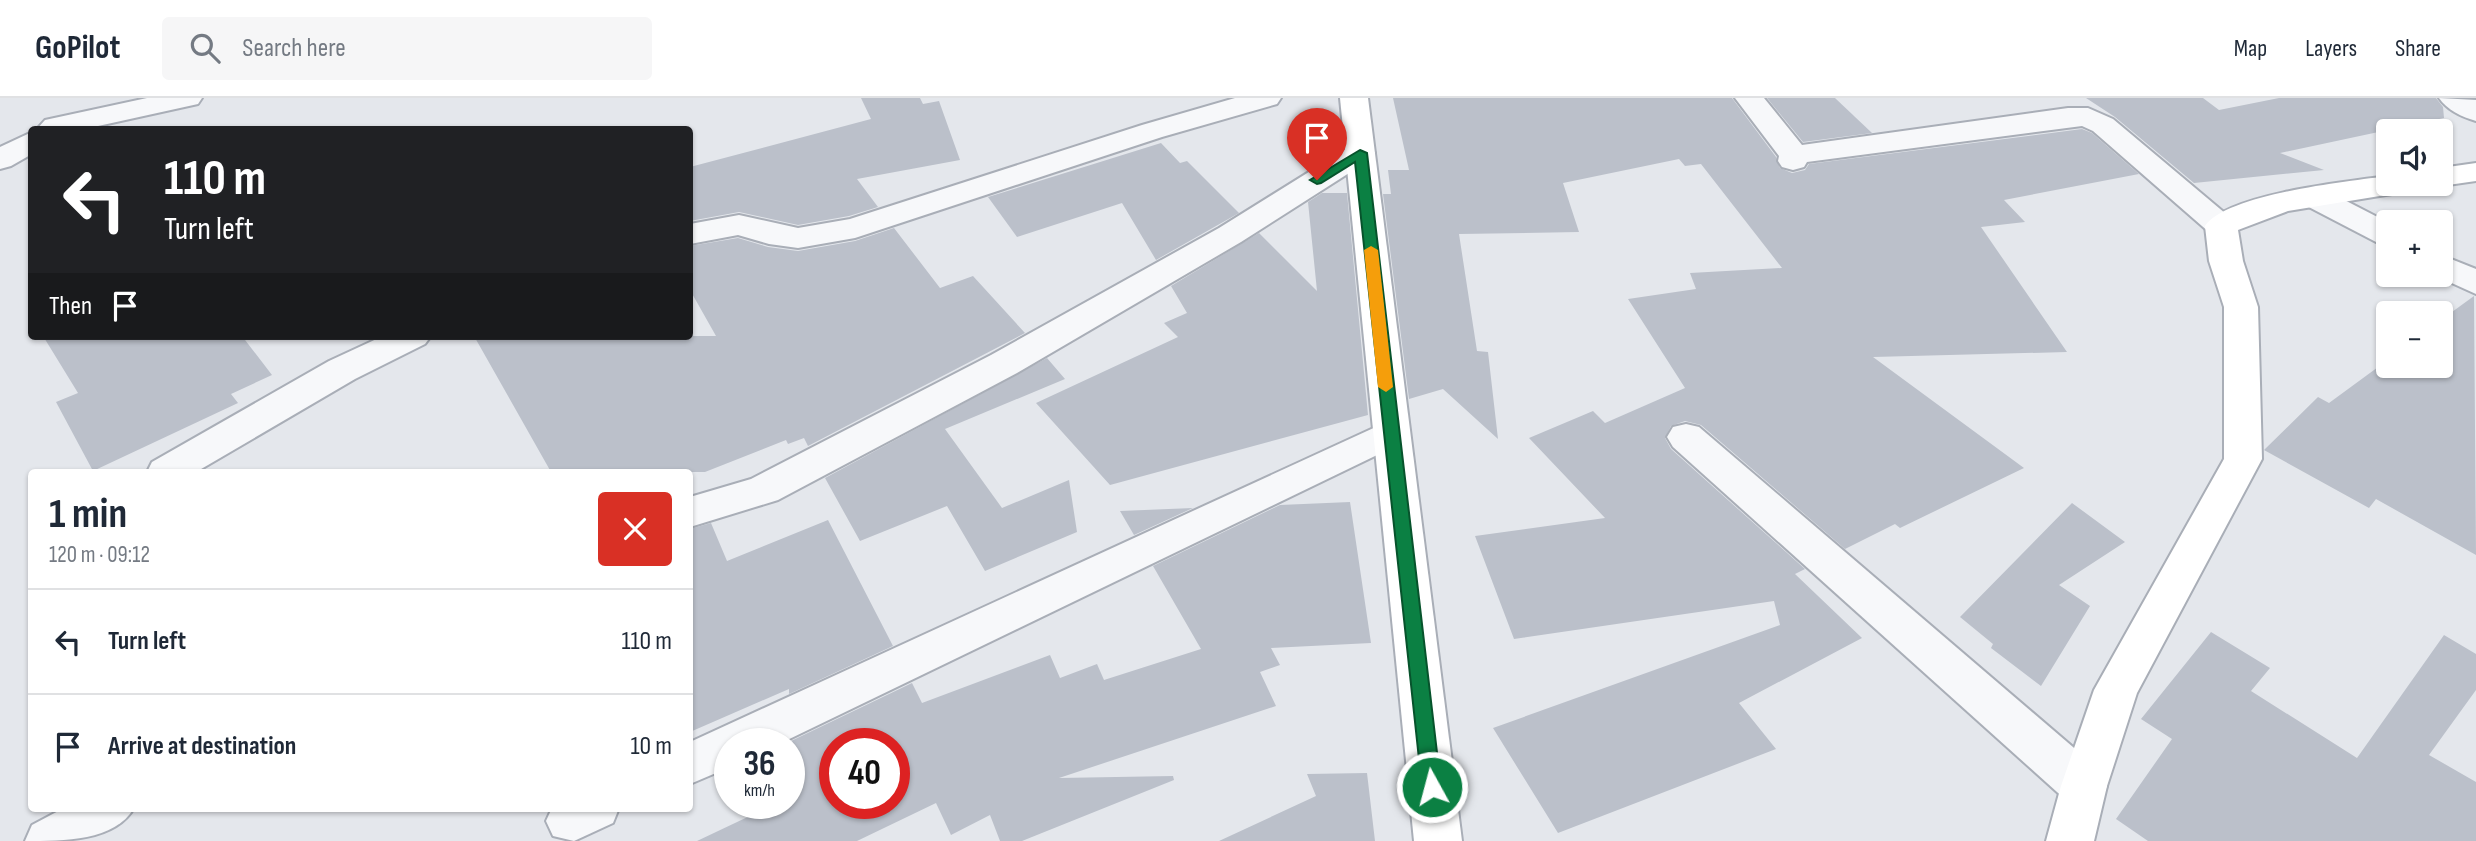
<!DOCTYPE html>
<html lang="en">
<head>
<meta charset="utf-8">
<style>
  body { margin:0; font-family:"Sofia Sans Condensed",sans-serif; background:#f6f6f7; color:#1f2937; height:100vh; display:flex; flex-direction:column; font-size:26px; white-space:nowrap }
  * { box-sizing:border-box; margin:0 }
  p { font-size:23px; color:#747a83 }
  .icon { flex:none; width:38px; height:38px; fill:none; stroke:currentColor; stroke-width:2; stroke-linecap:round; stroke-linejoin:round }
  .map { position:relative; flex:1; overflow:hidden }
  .side { position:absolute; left:28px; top:371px; width:665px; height:343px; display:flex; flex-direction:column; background:#fff; border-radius:7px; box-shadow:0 2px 5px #0004 }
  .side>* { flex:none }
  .banner { position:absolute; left:28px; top:28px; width:665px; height:214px; border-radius:7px; box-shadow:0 2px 5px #0004; background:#202124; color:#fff; overflow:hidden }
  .buttons { position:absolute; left:2376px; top:21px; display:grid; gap:14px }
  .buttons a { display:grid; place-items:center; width:77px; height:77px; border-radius:7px; background:#fff; box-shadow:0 2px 5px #0004; font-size:35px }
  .speed { position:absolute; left:714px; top:630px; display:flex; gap:14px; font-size:35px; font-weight:700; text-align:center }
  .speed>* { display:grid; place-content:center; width:91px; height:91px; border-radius:50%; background:#fff; box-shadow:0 2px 5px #0004; line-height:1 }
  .speed small { font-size:18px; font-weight:400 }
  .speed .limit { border:10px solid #d22; background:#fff; color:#111 }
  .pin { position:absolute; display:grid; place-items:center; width:60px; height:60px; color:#fff; margin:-72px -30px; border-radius:50% 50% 50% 0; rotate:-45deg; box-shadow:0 0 7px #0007 }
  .pin .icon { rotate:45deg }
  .me { position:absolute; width:77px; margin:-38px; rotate:353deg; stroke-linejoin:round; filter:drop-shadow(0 0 5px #0008) }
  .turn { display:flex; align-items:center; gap:24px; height:147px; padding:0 21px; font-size:32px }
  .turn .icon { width:91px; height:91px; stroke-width:2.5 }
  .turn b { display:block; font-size:49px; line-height:60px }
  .then { display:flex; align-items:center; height:66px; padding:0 21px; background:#0003; gap:14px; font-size:26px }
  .round { display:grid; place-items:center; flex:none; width:74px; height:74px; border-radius:7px; background:#f6f6f7 }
  .head { display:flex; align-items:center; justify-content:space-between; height:119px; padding:0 21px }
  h1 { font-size:42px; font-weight:700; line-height:52px }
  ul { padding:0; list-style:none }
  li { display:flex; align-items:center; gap:21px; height:105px; padding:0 21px; border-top:2px solid #e0e1e3 }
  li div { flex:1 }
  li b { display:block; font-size:26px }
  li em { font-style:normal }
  header { display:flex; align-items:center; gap:42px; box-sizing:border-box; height:98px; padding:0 35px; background:#fff; border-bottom:2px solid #e0e1e3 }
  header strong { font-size:33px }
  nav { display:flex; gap:38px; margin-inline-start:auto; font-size:24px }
  .search { width:490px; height:63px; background:#f6f6f7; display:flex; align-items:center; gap:18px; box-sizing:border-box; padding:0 24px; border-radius:7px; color:#747a83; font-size:26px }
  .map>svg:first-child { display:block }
  .building { fill:#bbc0ca; fill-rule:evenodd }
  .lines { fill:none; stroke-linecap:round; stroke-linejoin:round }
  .street-casing { stroke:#a9aeb7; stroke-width:4 }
  .secondary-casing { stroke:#a9aeb7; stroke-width:4 }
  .street { fill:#f7f8fa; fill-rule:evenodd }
  .secondary { fill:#fff; fill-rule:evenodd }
  .route { fill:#0b8043; stroke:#07532c; stroke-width:2 }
  .slow { fill:#f59e0b }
</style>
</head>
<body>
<header>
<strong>GoPilot</strong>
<div class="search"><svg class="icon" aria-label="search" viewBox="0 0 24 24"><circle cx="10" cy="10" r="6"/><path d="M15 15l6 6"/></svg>Search here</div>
<nav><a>Map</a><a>Layers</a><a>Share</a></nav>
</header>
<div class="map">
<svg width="2476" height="743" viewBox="0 0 2476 743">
  <rect width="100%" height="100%" fill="#e4e7ec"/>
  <!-- building -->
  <g class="building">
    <path d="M861,0H920L923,6L939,3L960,62L857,81L878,109L849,118L798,127L739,114L690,123V69L871,21Z"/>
    <path d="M1393,0H1732L1776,59L1780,70L1792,75L1805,72L1809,66L2082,31L2092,35L2139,76L2004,102L2025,124L1981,129L2067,254L1873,259L2024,370L1900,430L1895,426L1845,451L1701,327L1685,323L1671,328L1665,340L1671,351L1805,471L1795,476L1862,540L1739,605L1776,651L1558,735L1493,630L1780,527L1774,503L1514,541L1475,438L1605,420L1529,340L1593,313L1605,325L1685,290L1628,201L1696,191L1690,175L1782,170L1701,66L1685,68L1679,61L1563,85L1579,134L1459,136L1477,253L1488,254L1498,341L1443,291L1409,301L1383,96H1391L1388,72H1409Z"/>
    <path d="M1767,0H1835L1872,35L1803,44Z"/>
    <path d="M2086,0H2203L2219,12L2279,0H2436L2443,9L2444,20L2280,55L2324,72L2194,85L2115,19Z"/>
    <path d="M1161,45L1180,65L1187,63L1239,115L1156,162L1122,105L1017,139L988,99Z"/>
    <path d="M1322,95H1347L1368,317L1110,387L1036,305L1178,239L1164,225L1187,215L1171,188L1259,135L1317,193L1308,104Z"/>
    <path d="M894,130L940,190L973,178L1025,235L808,348L804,340L788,346L786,342L705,374H551L474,238H716L690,192V148L738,140L768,149L798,153L855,143Z"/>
    <path d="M2474,198L2476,457L2376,401L2369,410L2264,352L2318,299L2329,305L2389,261V268H2441V222Z"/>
    <path d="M43,238H242L272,277L231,296L238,305L93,373L56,304L78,295Z"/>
    <path d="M1047,260L1065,281L945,331L1002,410L1069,382L1077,434L985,473L947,408L860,443L825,380Z"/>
    <path d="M1350,404L1371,545L1271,550L1280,567L1260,574L1276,608L1059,680L1173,678L1174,682L1022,743H1000L990,717L951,737L936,705L857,743H697L777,705H789V644L912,585L922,605L1050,557L1060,580L1097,566L1104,582L1201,551L1153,468L1280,407ZM835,646H894V705H835Z"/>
    <path d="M2072,405L2125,444L2059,487L2090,508L2041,588L1991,550L1993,546L1960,519Z"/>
    <path d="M1193,410L1134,437L1120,413Z"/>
    <path d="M828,422L893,548L789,596V591L690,634V431L711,425L727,463Z"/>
    <path d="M2211,534L2270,570L2251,593L2357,660L2444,537L2476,556V592L2429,657L2476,684V743H2148L2116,721L2172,641L2141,621Z"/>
    <path d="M1367,675L1375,743H1219L1316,698L1307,676Z"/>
  </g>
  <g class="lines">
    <!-- street casing -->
    <g class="street-casing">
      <g id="street">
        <path d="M147,0H202L198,6L80,32H36L45,22Z"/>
        <path d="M1235,0H1281L1277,6L1162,39L855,140L798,150L769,146L738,137L690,146V126L739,117L798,130L850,121L1142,27Z"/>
        <path d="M1735,0H1764L1802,47L2068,10H2088L2113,21L2232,121L2237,128L2232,135L2221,138L2210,135L2093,33L2082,28L1807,64L1804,69L1793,72L1782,69L1778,63L1779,58Z"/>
        <path d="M2439,0L2476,2V23C2462,19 2447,12 2439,0Z"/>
        <path d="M32,34V56L11,68L0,71V49Z"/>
        <path d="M1360,46L1371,49L1375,55L1371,61L1241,144L1017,275L778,402L690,429V399L751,381L991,257L1219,130L1349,49Z"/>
        <path d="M2314,90L2325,92L2389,125V148L2378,145L2303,106L2298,99L2303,92Z"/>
        <path d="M2441,157L2476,171V196L2434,177H2441Z"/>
        <path d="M383,238H431L425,246L355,281L196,374H147L152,364L329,263Z"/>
        <path d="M1391,322L1404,326L1410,335L1404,344L779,646H730V669L690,686V644Z"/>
        <path d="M1686,326L1699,329L2101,673L2107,688L2101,703L2084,709L2067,703L1673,349L1667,339L1673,329Z"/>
        <path d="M64,710H134C115,743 64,743 25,743L32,727Z"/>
        <path d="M552,710H619L613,725L574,743L553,738L546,723Z"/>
      </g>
    </g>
    <!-- secondary casing -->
    <g class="secondary-casing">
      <g id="secondary">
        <path d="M1340,0H1368L1462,743H1414Z"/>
        <path d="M2476,65V83L2441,88L2431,86H2441V70Z"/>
        <path d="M2389,78V86H2414L2409,93L2398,95L2288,113L2238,132L2243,163L2258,209L2262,361L2137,595L2107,688L2094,743H2046L2061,688L2094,592L2224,361V209L2209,163L2205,128C2227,96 2349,83 2389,78Z"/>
      </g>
    </g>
    <!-- street -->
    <use href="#street" class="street"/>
    <!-- secondary -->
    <use href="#secondary" class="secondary"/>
  </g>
  <!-- route -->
  <path class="route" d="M1360,52L1367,55L1441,689L1438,695L1432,697L1425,695L1422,689L1355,64L1321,85L1317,86L1310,82Z"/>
  <!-- slow -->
  <path class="slow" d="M1371,148L1378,152L1393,289L1386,294L1378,289L1364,152Z"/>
</svg>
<div class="buttons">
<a><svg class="icon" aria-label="sound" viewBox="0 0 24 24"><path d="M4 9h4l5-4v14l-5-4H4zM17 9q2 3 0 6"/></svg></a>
<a>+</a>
<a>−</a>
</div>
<div class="speed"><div>36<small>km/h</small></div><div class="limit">40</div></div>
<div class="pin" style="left:1317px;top:82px;background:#d93025"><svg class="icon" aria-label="arrive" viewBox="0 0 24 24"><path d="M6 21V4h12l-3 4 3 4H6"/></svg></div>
<svg class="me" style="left:1432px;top:689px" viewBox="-20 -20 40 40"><circle r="17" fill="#0b8043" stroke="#fff" stroke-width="3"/><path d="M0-11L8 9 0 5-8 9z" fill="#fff"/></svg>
<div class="banner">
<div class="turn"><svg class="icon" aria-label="left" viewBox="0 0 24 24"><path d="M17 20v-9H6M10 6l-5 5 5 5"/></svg><div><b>110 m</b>Turn left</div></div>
<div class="then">Then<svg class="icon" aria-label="arrive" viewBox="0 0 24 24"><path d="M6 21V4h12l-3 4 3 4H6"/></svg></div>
</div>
<section class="side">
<div class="head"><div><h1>1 min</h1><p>120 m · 09:12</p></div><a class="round" style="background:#d93025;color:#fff"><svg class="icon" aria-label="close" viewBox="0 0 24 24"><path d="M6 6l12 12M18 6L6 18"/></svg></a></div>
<ul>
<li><svg class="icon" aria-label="left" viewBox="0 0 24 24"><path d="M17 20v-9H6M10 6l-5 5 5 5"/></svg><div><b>Turn left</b></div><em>110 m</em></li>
<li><svg class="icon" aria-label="arrive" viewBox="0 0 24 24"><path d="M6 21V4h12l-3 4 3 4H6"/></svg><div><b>Arrive at destination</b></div><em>10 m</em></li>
</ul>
</section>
</div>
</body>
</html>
